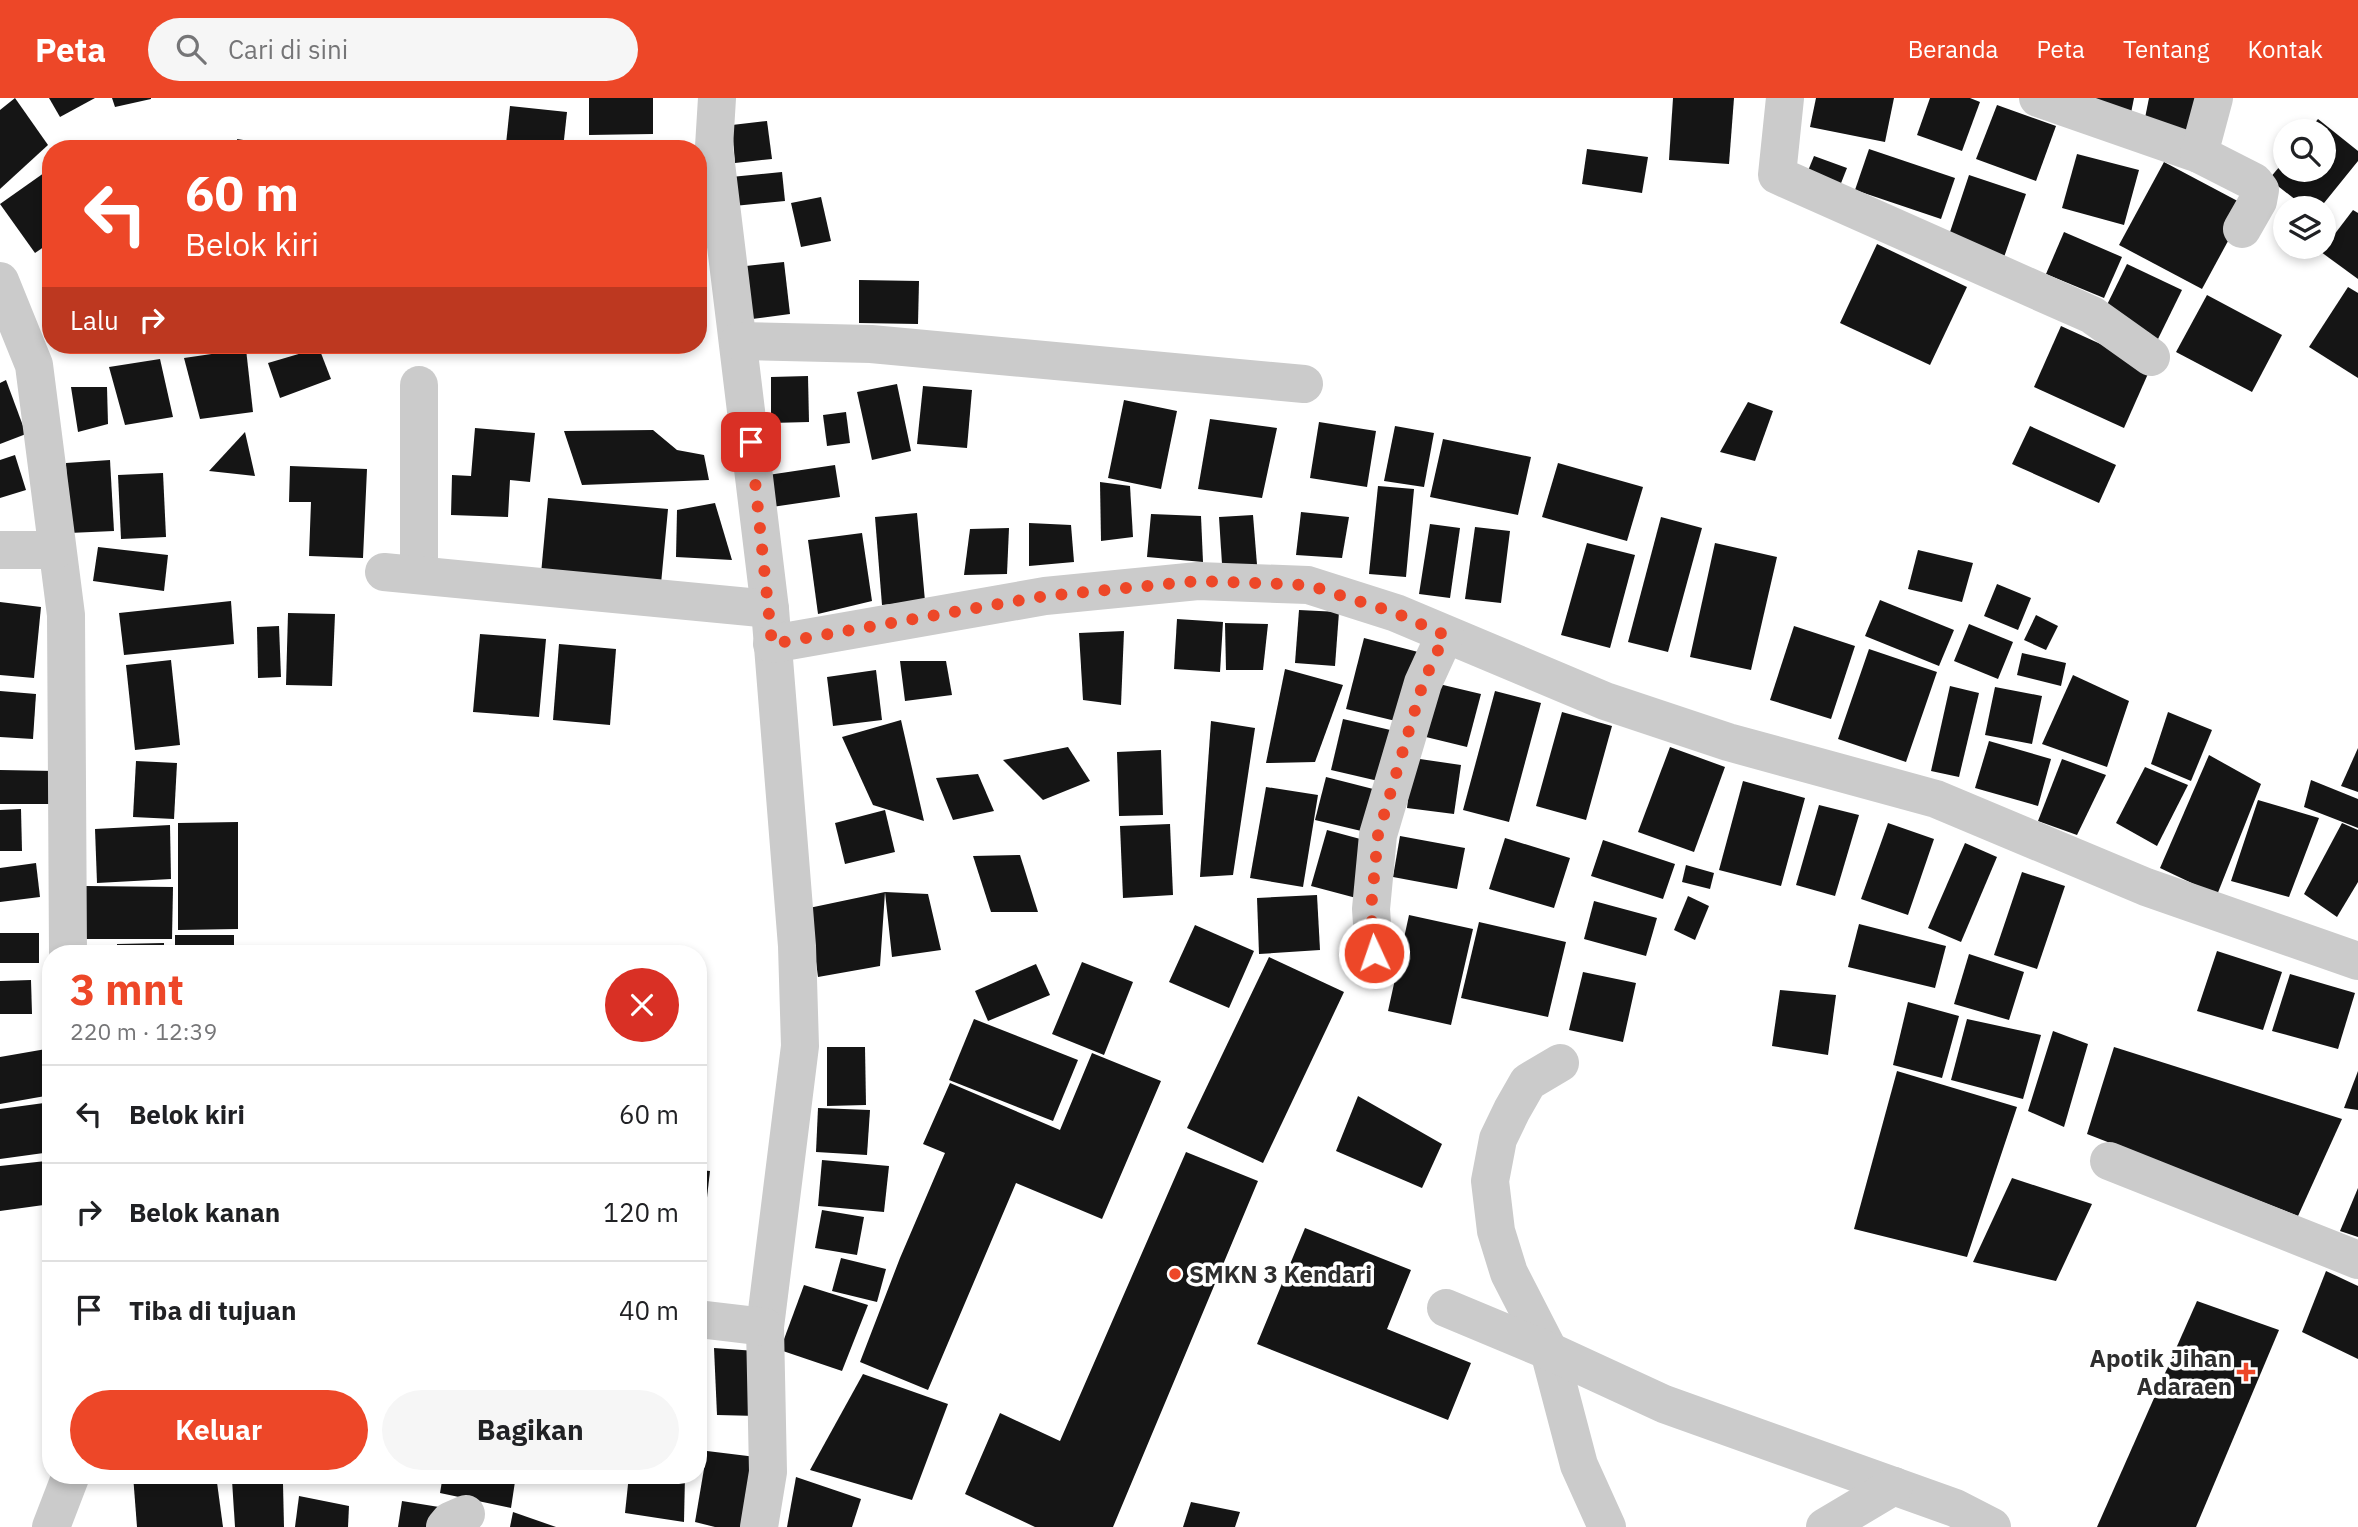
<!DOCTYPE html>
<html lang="id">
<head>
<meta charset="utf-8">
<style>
  body { margin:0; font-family:"IBM Plex Sans",sans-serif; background:#f6f6f6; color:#202124; height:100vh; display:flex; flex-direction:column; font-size:26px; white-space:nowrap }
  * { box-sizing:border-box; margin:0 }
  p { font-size:23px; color:#757577 }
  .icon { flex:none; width:38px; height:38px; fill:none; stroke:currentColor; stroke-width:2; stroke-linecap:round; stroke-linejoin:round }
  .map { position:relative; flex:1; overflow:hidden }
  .panel { position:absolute; left:42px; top:847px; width:665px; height:539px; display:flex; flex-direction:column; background:#fff; border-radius:28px; box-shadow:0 4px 10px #0003 }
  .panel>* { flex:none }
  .top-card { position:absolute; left:42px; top:42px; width:665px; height:214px; border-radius:28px; box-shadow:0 4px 10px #0003; background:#ed4728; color:#fff; overflow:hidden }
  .controls { position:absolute; left:2273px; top:21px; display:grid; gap:14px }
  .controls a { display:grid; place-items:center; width:63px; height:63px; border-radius:50%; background:#fff; box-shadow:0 4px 10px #0003; font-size:35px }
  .pin { position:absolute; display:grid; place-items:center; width:60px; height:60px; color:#fff; margin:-30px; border-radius:14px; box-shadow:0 4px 10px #0006 }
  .me { position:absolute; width:77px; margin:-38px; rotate:357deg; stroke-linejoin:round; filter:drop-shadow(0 0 5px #0008) }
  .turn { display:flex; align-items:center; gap:24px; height:147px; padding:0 28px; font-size:32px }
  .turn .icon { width:91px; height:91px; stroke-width:2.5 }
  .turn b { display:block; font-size:49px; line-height:60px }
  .then { display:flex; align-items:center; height:66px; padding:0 28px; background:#0003; gap:14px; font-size:26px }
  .round { display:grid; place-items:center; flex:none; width:74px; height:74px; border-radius:37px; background:#f6f6f6 }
  .summary { display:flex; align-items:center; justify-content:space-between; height:119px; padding:0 28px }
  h1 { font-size:42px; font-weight:700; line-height:52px; color:#ed4728 }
  .cta { display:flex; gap:14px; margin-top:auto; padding:14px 28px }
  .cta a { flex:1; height:80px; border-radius:42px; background:#ed4728; color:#fff; font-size:28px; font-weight:700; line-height:80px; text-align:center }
  .cta a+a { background:#f6f6f6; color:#202124 }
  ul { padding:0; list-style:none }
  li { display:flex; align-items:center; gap:21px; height:98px; padding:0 28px; border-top:2px solid #e0e0e0 }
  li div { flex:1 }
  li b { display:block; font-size:26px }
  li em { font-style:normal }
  header { display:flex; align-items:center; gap:42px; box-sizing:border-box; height:98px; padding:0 35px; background:#ed4728; color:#fff }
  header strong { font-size:33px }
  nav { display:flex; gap:38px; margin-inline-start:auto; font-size:24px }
  .search { width:490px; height:63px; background:#f6f6f6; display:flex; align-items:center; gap:18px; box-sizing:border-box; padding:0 24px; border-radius:38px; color:#757577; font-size:26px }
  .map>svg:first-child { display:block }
  .building { fill:#151515 }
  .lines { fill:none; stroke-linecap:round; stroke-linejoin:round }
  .minor { stroke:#cbcbcb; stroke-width:38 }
  .route { stroke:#ed4728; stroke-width:12; stroke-dasharray:0 21.6 }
  .poi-dot { fill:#ed4728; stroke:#fff; stroke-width:2.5 }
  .labels { text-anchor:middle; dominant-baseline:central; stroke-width:7; stroke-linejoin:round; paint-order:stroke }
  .poi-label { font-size:24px; font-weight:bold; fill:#2e2e2e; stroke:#fff; text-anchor:start }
</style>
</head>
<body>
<header>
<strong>Peta</strong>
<div class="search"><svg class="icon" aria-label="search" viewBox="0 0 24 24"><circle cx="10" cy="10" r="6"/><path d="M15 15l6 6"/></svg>Cari di sini</div>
<nav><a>Beranda</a><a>Peta</a><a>Tentang</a><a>Kontak</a></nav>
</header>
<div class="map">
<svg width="2358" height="1429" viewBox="0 0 2358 1429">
  <rect width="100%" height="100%" fill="#fff"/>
  <!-- building -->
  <g class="building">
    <path d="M15,0L48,47L0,91V12Z"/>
    <path d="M49,0H95L60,19Z"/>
    <path d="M112,0H151V1L115,9Z"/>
    <path d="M589,0H653V36L589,37Z"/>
    <path d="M1673,0H1734L1729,66L1669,62Z"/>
    <path d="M1816,0H1894L1885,44L1810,29Z"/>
    <path d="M1930,0H1970L1980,4L1962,53L1917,37Z"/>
    <path d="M2078,0H2134L2129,25Z"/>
    <path d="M2149,0H2206L2197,41L2143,30Z"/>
    <path d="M1997,7L2056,28L2036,83L1976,61Z"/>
    <path d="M510,8L567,14L563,51L506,46Z"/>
    <path d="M2318,21L2358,53V63L2320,110H2306L2269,81L2286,61V72H2324V33H2308Z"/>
    <path d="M767,23L772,61L735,65L732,27Z"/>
    <path d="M237,41L276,47L277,51H239Z"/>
    <path d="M580,44L612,49V51H579Z"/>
    <path d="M1587,51L1648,59L1642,95L1582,86Z"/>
    <path d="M1869,51L1955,80L1941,121L1855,92Z"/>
    <path d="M2077,56L2139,72L2124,127L2062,110Z"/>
    <path d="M1814,58L1847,70L1834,103L1801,90Z"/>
    <path d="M2164,64L2247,108L2202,191L2119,147Z"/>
    <path d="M51,70V144L35,155L0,106Z"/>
    <path d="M782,74L785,103L734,108L731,79Z"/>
    <path d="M1969,77L2026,96L2003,162L1947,143Z"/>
    <path d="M821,99L831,143L801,149L791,105Z"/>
    <path d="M2353,112L2358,115V181L2321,154Z"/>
    <path d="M2064,134L2122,159L2104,200L2046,176Z"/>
    <path d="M1877,146L1967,189L1930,267L1840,225Z"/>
    <path d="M784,164L790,216L752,221L746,168Z"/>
    <path d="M2127,166L2182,192L2157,243L2102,217Z"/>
    <path d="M859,182L919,183L918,226L859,225Z"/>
    <path d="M2348,189L2358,195V280L2309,249Z"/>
    <path d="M2207,197L2282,237L2252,294L2176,254Z"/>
    <path d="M2061,228L2151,269L2124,330L2034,289Z"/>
    <path d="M319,250L331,281L280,300L268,265Z"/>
    <path d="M246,251L253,314L200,321L184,260Z"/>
    <path d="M160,261L173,319L125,327L109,269Z"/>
    <path d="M808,278L809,324L771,325V279Z"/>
    <path d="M6,282L26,336L0,346V285Z"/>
    <path d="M897,286L911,353L872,362L857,294Z"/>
    <path d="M923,288L972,292L967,350L917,346Z"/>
    <path d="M71,289H107L108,326L78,334Z"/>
    <path d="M1124,302L1177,313L1161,391L1108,380Z"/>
    <path d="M1748,304L1773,313L1755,363L1720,354Z"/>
    <path d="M846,314L850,345L827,348L823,317Z"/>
    <path d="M1210,321L1277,330L1262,400L1198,391Z"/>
    <path d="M1319,324L1376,333L1367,389L1310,380Z"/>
    <path d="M1395,328L1434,335L1424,389L1384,383Z"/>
    <path d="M2030,328L2116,367L2099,405L2012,366Z"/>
    <path d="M475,330L535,335L530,384L510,382L508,419L451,417L452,377L471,378Z"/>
    <path d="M653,332L677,352L704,357L709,382L582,387L564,333Z"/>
    <path d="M245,334L255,378L209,373Z"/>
    <path d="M1443,341L1531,359L1518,417L1430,399Z"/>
    <path d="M15,357L26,392L0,400V362Z"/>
    <path d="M110,362L114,433L69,435L66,365Z"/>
    <path d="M1558,365L1643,389L1627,443L1542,419Z"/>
    <path d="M835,367L840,399L772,409L768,377Z"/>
    <path d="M290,368L367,371L363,460L309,458L311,404H289Z"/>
    <path d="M163,375L166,439L121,441L118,377Z"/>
    <path d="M1100,384L1130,388L1133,439L1101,443Z"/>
    <path d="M1378,388L1414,391L1406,479L1369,476Z"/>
    <path d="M548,400L668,411L661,486L541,476Z"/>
    <path d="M715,405L732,462L676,459L677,412Z"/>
    <path d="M1301,414L1349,419L1342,460L1296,457Z"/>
    <path d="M917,415L925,503L882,507L875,419Z"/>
    <path d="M1151,416L1201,418L1203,464L1147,459Z"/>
    <path d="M1253,417L1258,479L1223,482L1219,419Z"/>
    <path d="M1661,419L1702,430L1668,554L1628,544Z"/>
    <path d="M1029,425L1071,427L1074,464L1029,468Z"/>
    <path d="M1430,426L1460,430L1450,500L1419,496Z"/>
    <path d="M1475,429L1510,433L1501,505L1465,501Z"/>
    <path d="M1009,430L1007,476L964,477L970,431Z"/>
    <path d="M862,435L872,503L818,516L808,442Z"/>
    <path d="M1587,445L1635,457L1610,550L1561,537Z"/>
    <path d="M1715,445L1777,459L1751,572L1690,559Z"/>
    <path d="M98,449L168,457L164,493L93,483Z"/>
    <path d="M1918,452L1973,465L1962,504L1908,491Z"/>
    <path d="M1997,486L2031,500L2018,532L1984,518Z"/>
    <path d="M1880,502L1954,532L1939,568L1865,538Z"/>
    <path d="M231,503L234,546L124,557L119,515Z"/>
    <path d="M0,504L41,509L34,580L0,577Z"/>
    <path d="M1299,512L1339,514L1335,568L1295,565Z"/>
    <path d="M288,515L335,516L332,588L286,587Z"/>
    <path d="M2036,517L2058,528L2046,552L2024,542Z"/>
    <path d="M1177,521L1223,524L1220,574L1174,571Z"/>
    <path d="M1225,525L1268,526L1263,572H1226Z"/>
    <path d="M1969,526L2013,544L1998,581L1954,563Z"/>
    <path d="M279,528L281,579L258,580L257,529Z"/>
    <path d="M1794,528L1855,548L1831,621L1770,602Z"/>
    <path d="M1124,533L1121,607L1083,602L1079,535Z"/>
    <path d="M480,536L546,541L539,619L473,614Z"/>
    <path d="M1364,540L1422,555L1404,625L1346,611Z"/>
    <path d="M559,546L616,551L610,627L553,622Z"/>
    <path d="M1869,551L1937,574L1906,664L1838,641Z"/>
    <path d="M2022,555L2066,565L2061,588L2017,577Z"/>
    <path d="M171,562L180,647L135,652L126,567Z"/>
    <path d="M900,563H946L952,597L905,603Z"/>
    <path d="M1285,571L1343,587L1315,664L1266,665Z"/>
    <path d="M876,572L882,622L833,628L827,579Z"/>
    <path d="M2073,577L2129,603L2107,669L2042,646Z"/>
    <path d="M1439,586L1481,596L1467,649L1426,639Z"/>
    <path d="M1950,588L1979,595L1959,679L1931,673Z"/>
    <path d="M1995,589L2042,598L2032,646L1985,637Z"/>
    <path d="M0,593L36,596L33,641L0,639Z"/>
    <path d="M1495,593L1541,605L1509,724L1463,712Z"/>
    <path d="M1562,614L1612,628L1586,722L1536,708Z"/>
    <path d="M2168,614L2212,632L2191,683L2151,666Z"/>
    <path d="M1343,621L1399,634L1387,685L1331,672Z"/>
    <path d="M901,622L924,723L873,707L842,639Z"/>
    <path d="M1211,623L1255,630L1233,777L1200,779Z"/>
    <path d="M1989,643L2051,661L2038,708L1975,690Z"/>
    <path d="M1068,649L1090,683L1043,702L1003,662Z"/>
    <path d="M1670,649L1725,669L1694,754L1638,734Z"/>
    <path d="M2358,650V694L2341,688Z"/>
    <path d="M1161,652L1163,717L1119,718L1117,654Z"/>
    <path d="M2209,657L2261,686L2217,797L2160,770Z"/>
    <path d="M1413,660L1461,667L1454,716L1407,710Z"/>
    <path d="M2062,661L2106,677L2077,737L2038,723Z"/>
    <path d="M136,663L177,665L174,721L133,719Z"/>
    <path d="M2145,669L2188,687L2157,748L2116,725Z"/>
    <path d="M0,672L55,673V706H0Z"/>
    <path d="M978,676L994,713L953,722L936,680Z"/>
    <path d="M1326,679L1385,694L1374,736L1315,722Z"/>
    <path d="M2311,682L2358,701V730L2304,709Z"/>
    <path d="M1743,683L1805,700L1781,788L1719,772Z"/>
    <path d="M1266,689L1318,697L1303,789L1250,780Z"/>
    <path d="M2258,702L2319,720L2289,799L2231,783Z"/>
    <path d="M1819,707L1859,717L1835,798L1796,787Z"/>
    <path d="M21,711L22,753H0V712Z"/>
    <path d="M885,712L895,754L845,766L835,725Z"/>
    <path d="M238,724V831L178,832V725Z"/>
    <path d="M1888,725L1934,741L1908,817L1861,801Z"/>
    <path d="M2342,725L2358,732V784L2337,819L2304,796Z"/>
    <path d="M1170,726L1173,797L1123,800L1120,728Z"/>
    <path d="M170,727L171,781L97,785L95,731Z"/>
    <path d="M1327,732L1375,745L1360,801L1311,788Z"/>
    <path d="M1400,738L1465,750L1457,791L1393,779Z"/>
    <path d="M1505,740L1570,760L1554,810L1489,791Z"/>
    <path d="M1603,742L1675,766L1663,801L1591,778Z"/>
    <path d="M1965,745L1997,759L1961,844L1928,830Z"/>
    <path d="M1020,757L1038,814H991L973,758Z"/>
    <path d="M36,765L40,799L0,804V770Z"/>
    <path d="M1686,767L1714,775L1710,791L1682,784Z"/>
    <path d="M2022,774L2065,788L2037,871L1994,857Z"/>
    <path d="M86,788L173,789L172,841H86Z"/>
    <path d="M885,794L928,796L941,852L892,859L885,794L880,868L818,879L809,810Z"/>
    <path d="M1317,797L1320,852L1259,856L1257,800Z"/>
    <path d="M1688,798L1709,808L1695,842L1674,832Z"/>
    <path d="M1594,803L1657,820L1646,858L1584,841Z"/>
    <path d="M1409,817L1473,831L1451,927L1388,913Z"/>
    <path d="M1479,824L1566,844L1548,919L1461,900Z"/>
    <path d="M1859,826L1946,848L1935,890L1848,869Z"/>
    <path d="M1195,827L1254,853L1229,910L1169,884Z"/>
    <rect x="0" y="835" width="39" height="30"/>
    <rect x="175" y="837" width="59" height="19"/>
    <path d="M164,845V856H117V846Z"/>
    <path d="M2217,853L2282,874L2263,932L2197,913Z"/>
    <path d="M1969,856L2024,874L2009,922L1954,906Z"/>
    <path d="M1269,859L1344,894L1263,1065L1187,1030Z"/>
    <path d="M1082,864L1133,884L1104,957L1052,936Z"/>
    <path d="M1036,866L1050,897L988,923L975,893Z"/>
    <path d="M1583,874L1636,885L1623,944L1569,932Z"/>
    <path d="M2290,876L2355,895L2338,951L2272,933Z"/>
    <path d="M31,882L32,916H0V883Z"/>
    <path d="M1780,892L1836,897L1828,957L1772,948Z"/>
    <path d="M1908,904L1959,918L1942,980L1893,967Z"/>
    <path d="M974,921L1078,962L1053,1023L949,982Z"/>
    <path d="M1967,921L2041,937L2023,1001L1951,982Z"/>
    <path d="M2053,933L2088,946L2064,1029L2028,1013Z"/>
    <path d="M827,949H865L866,1007L827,1008Z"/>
    <path d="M2114,949L2342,1021L2298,1118L2087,1036Z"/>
    <path d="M46,951L51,997L0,1006V959Z"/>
    <path d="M1092,955L1161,983L1102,1121L1016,1085L928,1292L860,1264L900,1160L945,1055L923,1046L950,985L1060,1032Z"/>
    <path d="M1897,973L2017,1009L1967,1159L1854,1131Z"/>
    <path d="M2358,973V1012L2344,1010Z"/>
    <path d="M1358,998L1442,1046L1422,1090L1336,1053Z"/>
    <path d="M44,1005L51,1054L0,1061V1011Z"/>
    <path d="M818,1010L870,1012L867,1057L816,1054Z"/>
    <path d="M1186,1054L1258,1083L1113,1429H1035L965,1396L1000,1315L1060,1343Z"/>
    <path d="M822,1062L889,1068L884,1114L818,1108Z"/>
    <path d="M46,1063L51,1106L0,1113V1068Z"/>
    <path d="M698,1072L710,1073L705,1117L698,1116Z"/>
    <path d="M2012,1080L2092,1106L2056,1183L1973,1164Z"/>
    <path d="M2358,1090V1139L2340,1133Z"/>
    <path d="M822,1112L864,1119L857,1157L815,1150Z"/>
    <path d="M1305,1130L1411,1172L1387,1231L1471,1265L1448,1322L1257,1246Z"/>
    <path d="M841,1160L886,1171L877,1204L832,1193Z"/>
    <path d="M2326,1173L2358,1188V1261L2302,1234Z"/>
    <path d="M804,1187L868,1207L842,1273L780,1252Z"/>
    <path d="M2197,1203L2279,1232L2196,1429H2097Z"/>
    <path d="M714,1250L756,1253L758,1318L717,1317Z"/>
    <path d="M863,1276L948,1306L912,1402L810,1372Z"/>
    <path d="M707,1353L756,1359L751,1429H715L695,1424Z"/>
    <path d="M133,1377H216L223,1429H137Z"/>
    <path d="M443,1377H516L511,1410L440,1395Z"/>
    <path d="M629,1377H685L684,1424L625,1415Z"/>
    <path d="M796,1379L861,1401L852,1429H787Z"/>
    <path d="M232,1382L283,1386L284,1429H235Z"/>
    <path d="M299,1398L349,1408L348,1429H295Z"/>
    <path d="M402,1403L439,1409L433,1429H398Z"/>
    <path d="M1191,1404L1240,1414L1235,1429H1183Z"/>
    <path d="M513,1414L556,1429H510Z"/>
  </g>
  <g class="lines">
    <!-- minor -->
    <g class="minor">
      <path d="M717,0L714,49L770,511L797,848L800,948L765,1229L768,1374L759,1429"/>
      <path d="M1785,0L1777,77L2092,217L2151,259"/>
      <path d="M2038,0L2199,56"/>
      <path d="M2214,0L2199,56L2254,84L2260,92L2258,103L2242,131"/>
      <path d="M0,183L34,267L66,517L68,856"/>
      <path d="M739,243L871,246L1304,286"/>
      <path d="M419,287V477"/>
      <path d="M0,452H56"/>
      <path d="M384,474L770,511"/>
      <path d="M772,546L1045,498L1198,483L1308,487L1396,515L1605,603L1728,644L1936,701L2146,789L2358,863"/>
      <path d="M1374,855L1371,811L1378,737L1423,585L1445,537"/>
      <path d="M1560,965L1528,984L1512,1012L1498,1041L1490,1083L1496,1133L1509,1175L1549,1253L1579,1367L1607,1429"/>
      <path d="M2109,1063L2358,1162"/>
      <path d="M1446,1210L1549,1253L1664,1306L1955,1410L1992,1429"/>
      <path d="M698,1221L765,1229"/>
      <path d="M51,1429L71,1377"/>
      <path d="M445,1429L450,1423L466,1416"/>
      <path d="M1825,1429L1894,1388"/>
    </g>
  </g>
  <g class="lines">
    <!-- route -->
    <path class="route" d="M751,344L772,546L1045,498L1198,483L1308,487L1396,515L1445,537L1423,585L1378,737L1371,811L1374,855"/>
  </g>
  <!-- markers -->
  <g class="poi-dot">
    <circle cx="1175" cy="1176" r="7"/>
    <path d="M2242.5 1263.5h7v7h7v7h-7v7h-7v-7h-7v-7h7z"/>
  </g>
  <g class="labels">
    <!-- poi labels -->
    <g class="poi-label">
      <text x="1189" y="1176">SMKN 3 Kendari</text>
      <text x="2232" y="1260" text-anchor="end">Apotik Jihan<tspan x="2232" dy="28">Adaraen</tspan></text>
    </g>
  </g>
</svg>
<div class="controls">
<a><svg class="icon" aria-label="search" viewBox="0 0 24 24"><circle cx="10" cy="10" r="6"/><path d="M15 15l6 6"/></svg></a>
<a><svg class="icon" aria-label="layers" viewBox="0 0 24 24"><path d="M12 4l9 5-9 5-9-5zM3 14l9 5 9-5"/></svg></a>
</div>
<div class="pin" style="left:751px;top:344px;background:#d93025"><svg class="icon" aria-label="arrive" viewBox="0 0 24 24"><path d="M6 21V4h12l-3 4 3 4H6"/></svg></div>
<svg class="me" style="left:1374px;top:855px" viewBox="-20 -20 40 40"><circle r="17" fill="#ed4728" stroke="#fff" stroke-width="3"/><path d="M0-11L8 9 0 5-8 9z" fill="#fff"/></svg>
<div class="top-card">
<div class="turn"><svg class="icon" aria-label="left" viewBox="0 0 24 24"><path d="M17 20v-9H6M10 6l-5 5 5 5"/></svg><div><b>60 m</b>Belok kiri</div></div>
<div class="then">Lalu<svg class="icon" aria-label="right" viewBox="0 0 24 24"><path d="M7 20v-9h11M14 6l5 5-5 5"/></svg></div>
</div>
<section class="panel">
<div class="summary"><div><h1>3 mnt</h1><p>220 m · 12:39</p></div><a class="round" style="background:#d93025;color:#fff"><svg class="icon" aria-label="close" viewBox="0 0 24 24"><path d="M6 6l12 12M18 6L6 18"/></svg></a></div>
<ul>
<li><svg class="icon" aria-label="left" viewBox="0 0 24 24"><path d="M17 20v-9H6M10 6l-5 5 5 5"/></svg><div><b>Belok kiri</b></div><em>60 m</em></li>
<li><svg class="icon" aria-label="right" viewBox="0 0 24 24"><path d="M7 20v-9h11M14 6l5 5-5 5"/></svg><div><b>Belok kanan</b></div><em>120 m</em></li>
<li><svg class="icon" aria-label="arrive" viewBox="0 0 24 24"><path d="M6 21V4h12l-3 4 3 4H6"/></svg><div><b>Tiba di tujuan</b></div><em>40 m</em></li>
</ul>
<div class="cta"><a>Keluar</a><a>Bagikan</a></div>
</section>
</div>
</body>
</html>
